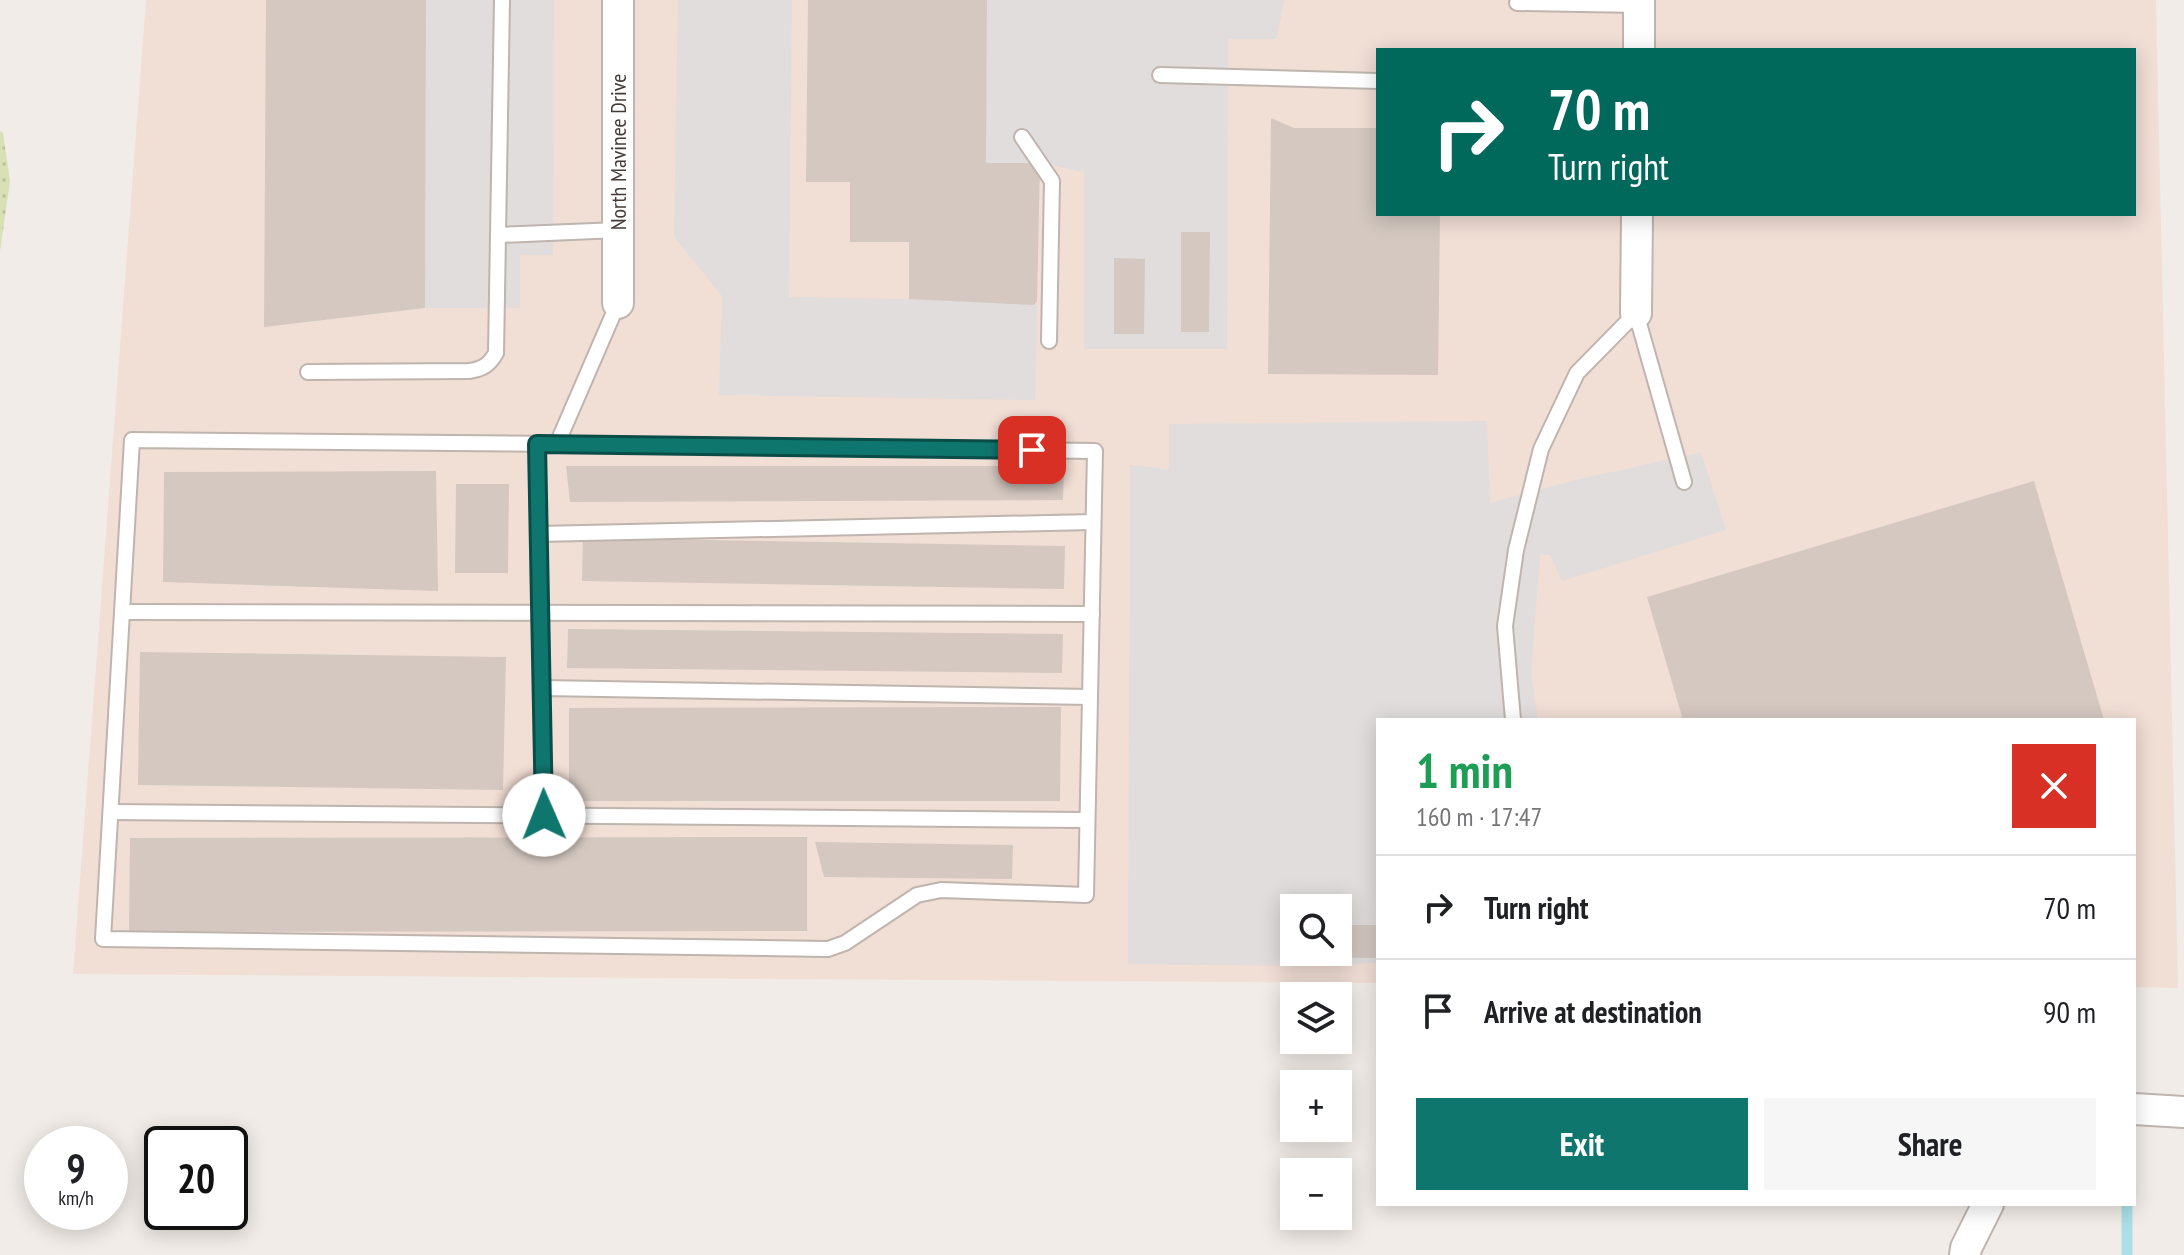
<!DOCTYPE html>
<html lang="en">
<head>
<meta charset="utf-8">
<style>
  body { margin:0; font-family:"PT Sans Narrow",sans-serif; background:#f6f6f6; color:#202124; height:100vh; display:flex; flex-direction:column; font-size:30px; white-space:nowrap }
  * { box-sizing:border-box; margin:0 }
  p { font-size:26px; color:#757577 }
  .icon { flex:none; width:44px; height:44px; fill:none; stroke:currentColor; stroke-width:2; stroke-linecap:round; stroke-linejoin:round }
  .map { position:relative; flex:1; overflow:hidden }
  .drawer { position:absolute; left:1376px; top:718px; width:760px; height:488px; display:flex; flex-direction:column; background:#fff; border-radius:0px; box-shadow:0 4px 20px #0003 }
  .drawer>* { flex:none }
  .top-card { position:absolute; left:1376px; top:48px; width:760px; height:168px; border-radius:0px; box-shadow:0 4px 20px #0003; background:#00695c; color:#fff; overflow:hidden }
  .buttons { position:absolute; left:1280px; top:894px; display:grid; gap:16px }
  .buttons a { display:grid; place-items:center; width:72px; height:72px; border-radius:0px; background:#fff; box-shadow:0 4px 20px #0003; font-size:40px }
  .speed { position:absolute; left:24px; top:1126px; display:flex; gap:16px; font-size:40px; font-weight:700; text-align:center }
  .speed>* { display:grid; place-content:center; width:104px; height:104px; border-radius:50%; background:#fff; box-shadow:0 4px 20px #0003; line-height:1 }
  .speed small { font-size:20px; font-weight:400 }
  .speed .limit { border:4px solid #111; border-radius:12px; background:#fff; color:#111 }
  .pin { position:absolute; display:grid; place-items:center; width:68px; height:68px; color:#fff; margin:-34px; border-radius:16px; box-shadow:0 4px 12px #0006 }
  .me { position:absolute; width:88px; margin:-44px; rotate:359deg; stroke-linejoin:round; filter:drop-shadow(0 0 6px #0008) }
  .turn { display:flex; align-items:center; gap:28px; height:168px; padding:0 40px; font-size:36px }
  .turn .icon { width:104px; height:104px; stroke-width:2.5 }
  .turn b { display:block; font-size:56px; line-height:68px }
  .round { display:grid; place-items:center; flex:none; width:84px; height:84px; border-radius:0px; background:#f6f6f6 }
  .headline { display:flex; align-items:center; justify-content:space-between; height:136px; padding:0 40px }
  h1 { font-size:48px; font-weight:600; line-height:60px; color:#1e9e55 }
  .action { display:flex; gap:16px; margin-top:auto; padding:16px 40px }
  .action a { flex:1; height:92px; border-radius:0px; background:#0f766e; color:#fff; font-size:32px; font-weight:600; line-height:92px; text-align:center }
  .action a+a { background:#f6f6f6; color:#202124 }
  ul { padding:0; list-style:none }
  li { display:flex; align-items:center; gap:24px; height:104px; padding:0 40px; border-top:2px solid #e0e0e0 }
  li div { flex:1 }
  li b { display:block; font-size:30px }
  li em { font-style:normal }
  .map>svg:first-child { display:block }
  .commercial { fill:#f1ded5; fill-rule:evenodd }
  .grass { fill:url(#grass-dots) }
  .parking { fill:#e0dddc; fill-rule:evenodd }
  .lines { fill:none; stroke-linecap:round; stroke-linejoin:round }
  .stream { stroke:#abdee7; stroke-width:11 }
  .building { fill:#d4c8c1 }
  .lane-casing { stroke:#bfb4ae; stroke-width:18 }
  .street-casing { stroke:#bfb4ae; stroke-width:34 }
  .lane { stroke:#fff; stroke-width:14 }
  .street { stroke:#fff; stroke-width:30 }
  .route-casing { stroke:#0a4d48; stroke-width:20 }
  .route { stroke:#0f766e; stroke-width:14 }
  .labels { text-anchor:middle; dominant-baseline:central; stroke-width:6; stroke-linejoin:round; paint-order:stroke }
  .street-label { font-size:22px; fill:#443b37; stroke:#fff }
</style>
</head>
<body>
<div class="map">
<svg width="2184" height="1255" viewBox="0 0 2184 1255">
  <defs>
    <pattern id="grass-dots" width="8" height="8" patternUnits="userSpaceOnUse" patternTransform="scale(2)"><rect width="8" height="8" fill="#d8e1b5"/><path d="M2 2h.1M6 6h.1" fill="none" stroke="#bbc29c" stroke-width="1.8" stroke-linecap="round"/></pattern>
  </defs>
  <rect width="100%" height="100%" fill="#f1ece7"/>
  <!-- commercial -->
  <path class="commercial" d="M146,0H2156L2178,988L2134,987V720H1378V983L73,974ZM1378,50H2134V214H1378ZM1294,908H1338V952H1294Z"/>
  <!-- grass -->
  <path class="grass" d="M0,131L3,133L10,181L0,251Z"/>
  <!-- parking -->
  <g class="parking">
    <path d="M426,0H554L553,255H520V308H425Z"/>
    <path d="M678,0H792L789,297L1037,301L1035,400L719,395L722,296L674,237Z"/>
    <path d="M987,0H1284L1277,39H1228L1227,349H1084V172L1040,163H986Z"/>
    <path d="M1487,421L1490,503L1572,481L1701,452L1726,530L1562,581L1550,555H1540L1531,674L1538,720H1378V963L1290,966L1128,964L1130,465L1169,469V424ZM1294,908H1338V952H1294Z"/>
  </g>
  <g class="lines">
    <!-- stream -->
    <path class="stream" d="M2127,1204V1255"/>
  </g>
  <!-- building -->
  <g class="building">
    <path d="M266,0H426L425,308L264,327Z"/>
    <path d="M808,0H987L986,163H1040L1037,301L1034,305L909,299V242H850V182H806Z"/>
    <path d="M1271,118L1294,128H1378V214H1440L1438,375L1268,374Z"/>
    <path d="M1181,232H1210L1209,332H1181Z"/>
    <path d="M1114,258L1145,259L1144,334H1114Z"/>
    <path d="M566,466H1064L1063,500L570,502Z"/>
    <path d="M436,471L438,591L163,582L164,472Z"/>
    <path d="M2034,481L2104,720H1683L1647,597Z"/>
    <path d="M456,484H509L508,573H455Z"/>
    <path d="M583,538L1065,546L1064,589L582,581Z"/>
    <path d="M568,629L1063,634L1062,673L567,668Z"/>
    <path d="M140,652L506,657L503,790L138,785Z"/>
    <path d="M1061,707L1060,801H569V708Z"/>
    <path d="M807,837V931L129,932L130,838Z"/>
    <path d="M815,842L1013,845L1012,879L824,877Z"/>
    <path d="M1338,925H1378V958L1291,957V946H1294V952H1338Z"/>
  </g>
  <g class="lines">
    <!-- lane casing -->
    <g class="lane-casing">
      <g id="lane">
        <path d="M1517,3L1639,5"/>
        <path d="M1160,75L1378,81"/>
        <path d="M1022,137L1052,181L1049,341"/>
        <path d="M499,235L618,230"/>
        <path d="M308,372L469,371C483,369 489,365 496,353L502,0"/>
        <path d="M537,444L544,815"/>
        <path d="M557,444L1095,451L1086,895L941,890L917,895L845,943L828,949L103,939L132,440L557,444L618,303"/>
        <path d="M538,534L1093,522"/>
        <path d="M122,612L1092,614"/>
        <path d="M542,688L1090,697"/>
        <path d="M1513,720L1505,626L1516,550L1541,449L1577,373L1636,313L1684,482"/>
        <path d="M111,812L1087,820"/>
      </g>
    </g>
    <!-- street casing -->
    <g class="street-casing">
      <g id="street">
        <path d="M1639,50V0"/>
        <path d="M618,303V0"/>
        <path d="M1636,313L1637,214"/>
        <path d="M2134,1109L2184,1112"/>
        <path d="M1965,1255L1966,1248L1988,1204"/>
      </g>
    </g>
    <!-- lane -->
    <use href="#lane" class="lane"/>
    <!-- street -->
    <use href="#street" class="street"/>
  </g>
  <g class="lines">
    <!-- route casing -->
    <g class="route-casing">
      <path id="route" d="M544,815L537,444L1032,450"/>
    </g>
    <!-- route -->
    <use href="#route" class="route"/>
  </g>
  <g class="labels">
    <!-- street labels -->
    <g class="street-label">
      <text transform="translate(618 152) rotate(-90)">North Mavinee Drive</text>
    </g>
  </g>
</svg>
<div class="buttons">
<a><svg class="icon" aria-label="search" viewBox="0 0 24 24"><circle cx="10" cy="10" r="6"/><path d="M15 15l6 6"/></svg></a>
<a><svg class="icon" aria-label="layers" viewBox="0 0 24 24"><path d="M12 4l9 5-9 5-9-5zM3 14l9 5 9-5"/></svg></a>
<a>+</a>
<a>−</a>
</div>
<div class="speed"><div>9<small>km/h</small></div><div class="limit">20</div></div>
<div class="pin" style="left:1032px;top:450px;background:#d93025"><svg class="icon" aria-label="arrive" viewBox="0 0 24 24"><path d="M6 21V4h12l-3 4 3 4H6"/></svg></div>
<svg class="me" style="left:544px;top:815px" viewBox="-20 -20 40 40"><circle r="19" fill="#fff"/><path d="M0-13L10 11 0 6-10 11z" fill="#0f766e"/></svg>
<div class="top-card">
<div class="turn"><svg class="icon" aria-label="right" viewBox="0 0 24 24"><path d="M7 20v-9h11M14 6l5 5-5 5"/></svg><div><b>70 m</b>Turn right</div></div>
</div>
<section class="drawer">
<div class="headline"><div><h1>1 min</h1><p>160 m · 17:47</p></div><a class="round" style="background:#d93025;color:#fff"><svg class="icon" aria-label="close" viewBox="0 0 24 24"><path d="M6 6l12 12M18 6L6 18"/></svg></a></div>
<ul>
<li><svg class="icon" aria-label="right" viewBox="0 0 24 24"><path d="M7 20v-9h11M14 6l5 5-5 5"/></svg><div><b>Turn right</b></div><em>70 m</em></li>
<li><svg class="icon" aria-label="arrive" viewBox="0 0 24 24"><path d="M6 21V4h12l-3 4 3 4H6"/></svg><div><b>Arrive at destination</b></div><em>90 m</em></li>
</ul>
<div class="action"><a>Exit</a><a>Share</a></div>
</section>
</div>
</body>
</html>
